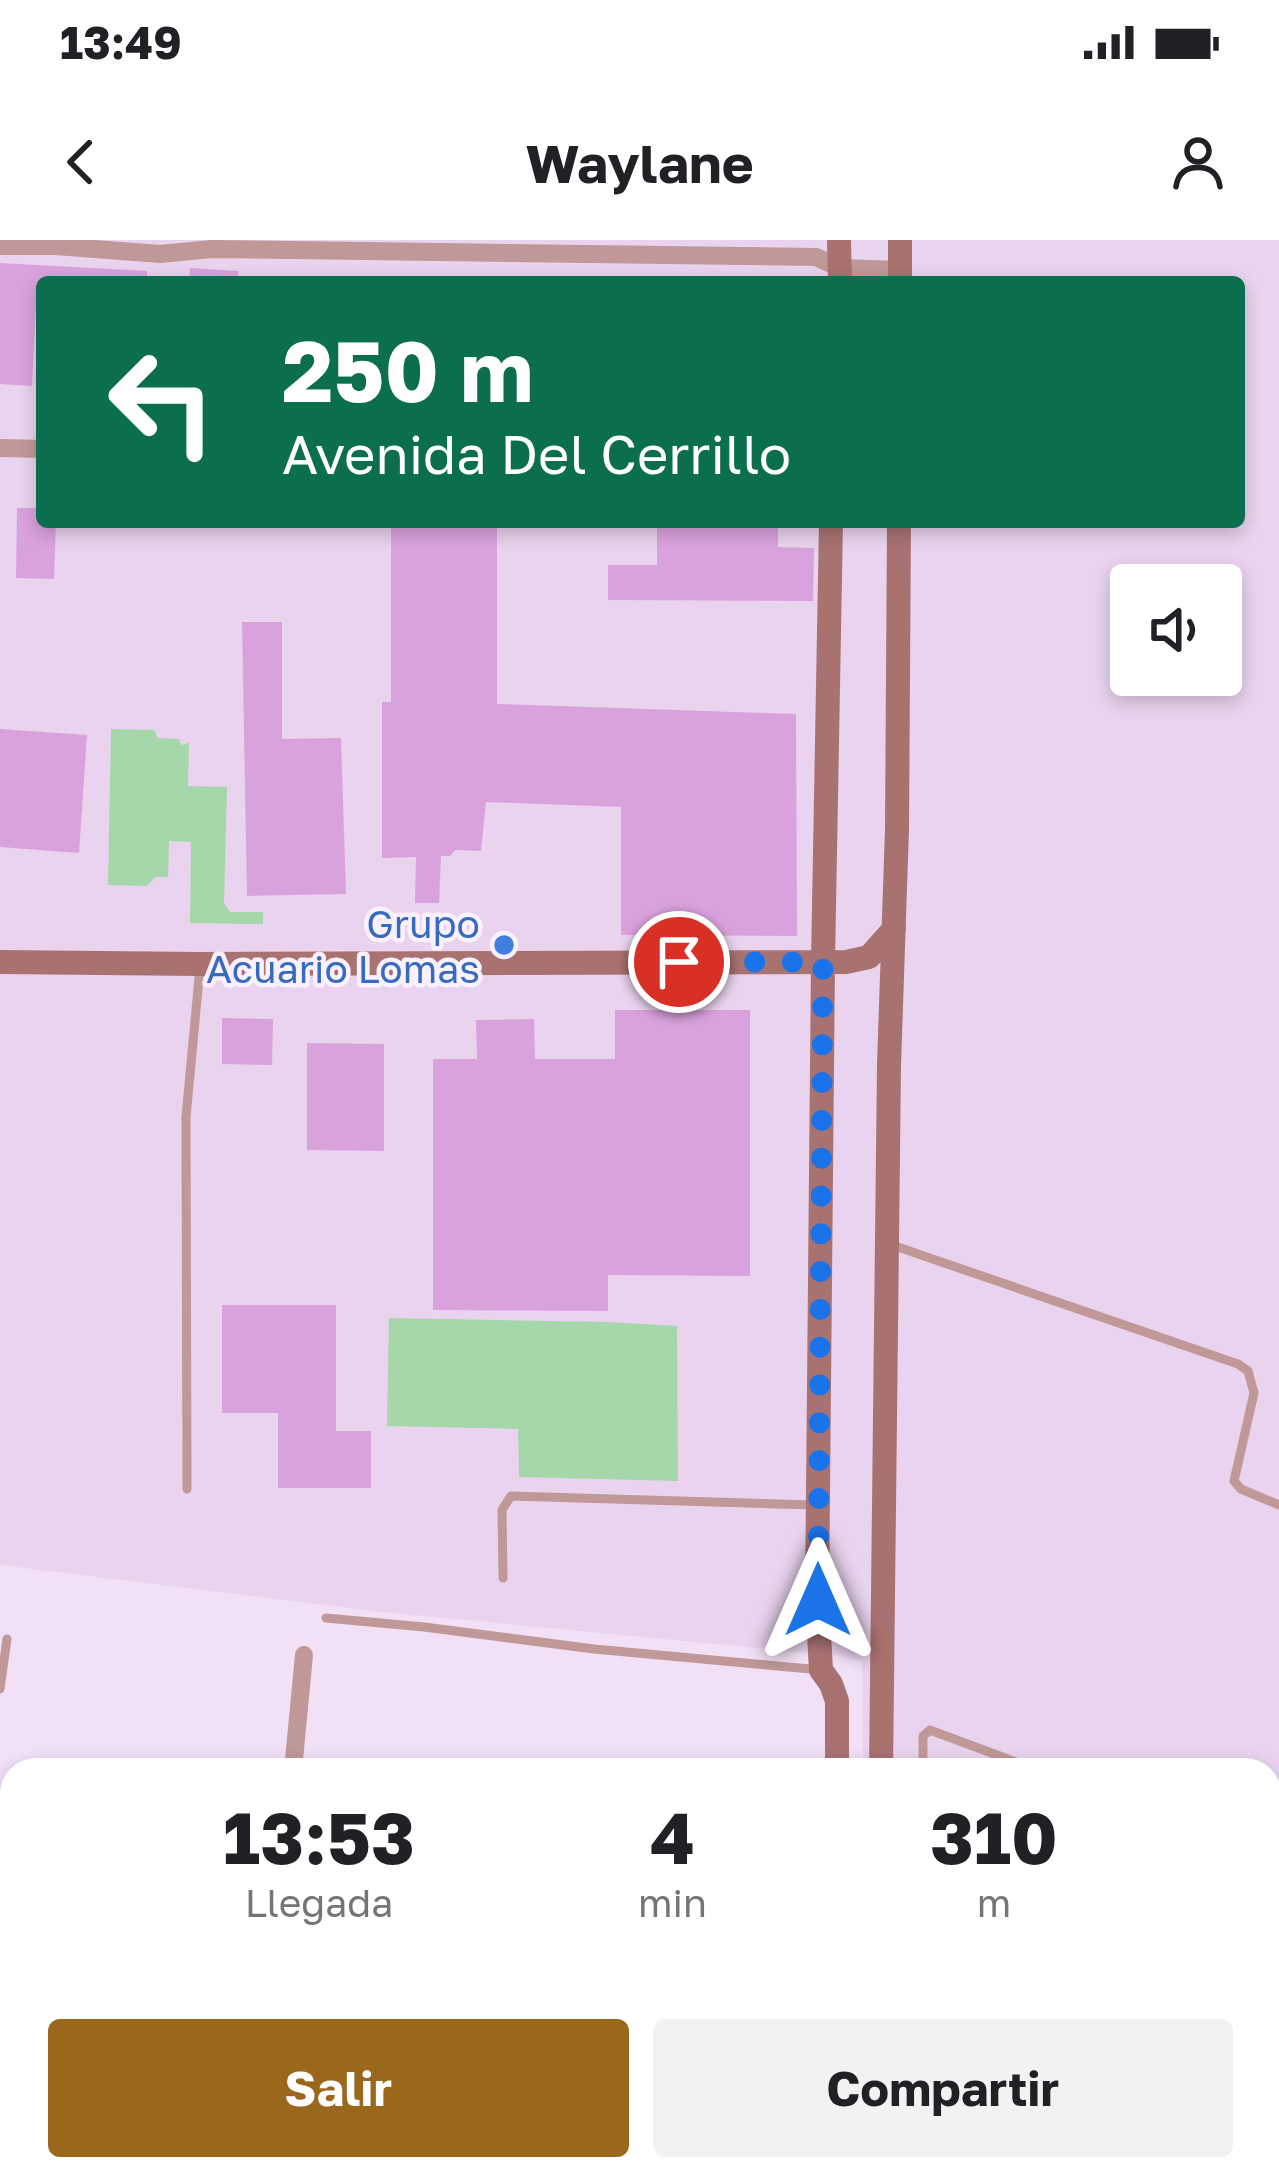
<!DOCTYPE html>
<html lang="es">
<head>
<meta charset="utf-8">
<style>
  body { margin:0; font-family:"Golos Text",sans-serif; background:#f2f2f2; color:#202124; height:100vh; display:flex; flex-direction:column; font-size:45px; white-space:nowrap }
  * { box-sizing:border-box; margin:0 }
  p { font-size:39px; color:#757577 }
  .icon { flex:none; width:66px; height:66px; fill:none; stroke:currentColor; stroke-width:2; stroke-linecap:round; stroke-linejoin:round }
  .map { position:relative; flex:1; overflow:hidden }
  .side { position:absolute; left:0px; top:1518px; width:1281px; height:423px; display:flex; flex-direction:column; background:#fff; border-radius:36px 36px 0 0; box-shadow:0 6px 18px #0003 }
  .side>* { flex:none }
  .top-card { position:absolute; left:36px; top:36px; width:1209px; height:252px; border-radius:12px; box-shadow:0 6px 18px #0003; background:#0b6e4f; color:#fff; overflow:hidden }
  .tools { position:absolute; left:1110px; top:324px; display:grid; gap:24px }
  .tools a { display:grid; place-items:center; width:132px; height:132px; border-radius:12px; background:#fff; box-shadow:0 6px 18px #0003; font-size:60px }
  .pin { position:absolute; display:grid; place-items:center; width:102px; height:102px; color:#fff; margin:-51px; border:6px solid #fff; border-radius:50%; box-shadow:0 3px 12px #0007 }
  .me { position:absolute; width:132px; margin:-66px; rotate:0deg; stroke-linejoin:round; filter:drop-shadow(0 0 9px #0008) }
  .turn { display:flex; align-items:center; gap:42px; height:252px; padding:0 48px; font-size:54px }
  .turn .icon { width:156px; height:156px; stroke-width:2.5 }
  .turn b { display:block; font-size:84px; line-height:102px }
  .eta { display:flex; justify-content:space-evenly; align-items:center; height:204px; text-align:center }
  .eta b { font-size:72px; font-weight:700; line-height:84px }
  .action { display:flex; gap:24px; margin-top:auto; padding:24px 48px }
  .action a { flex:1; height:138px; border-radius:12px; background:#9a681c; color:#fff; font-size:48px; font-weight:700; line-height:138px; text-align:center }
  .action a+a { background:#f2f2f2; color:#202124 }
  .status { display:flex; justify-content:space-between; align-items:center; height:84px; padding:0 60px; background:#fff; direction:ltr }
  .status svg { height:33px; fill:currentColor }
  header { display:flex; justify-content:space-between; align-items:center; height:156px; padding:0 48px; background:#fff; font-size:54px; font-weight:700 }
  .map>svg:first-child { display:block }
  .built { fill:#e9d3ee; fill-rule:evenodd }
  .green { fill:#a6d7aa }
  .building { fill:#daa2dd }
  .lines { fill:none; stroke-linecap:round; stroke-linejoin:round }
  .path { stroke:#918594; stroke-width:3; stroke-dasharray:6 6; stroke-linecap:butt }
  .lane { stroke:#bf9897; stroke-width:9 }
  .street { stroke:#bf9897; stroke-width:18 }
  .secondary { stroke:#a87271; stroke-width:24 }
  .route { stroke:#1a73e8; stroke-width:21; stroke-dasharray:0 37.8 }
  .shop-dot { fill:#3f7fe0; stroke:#fbf0fd; stroke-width:4.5 }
  .labels { text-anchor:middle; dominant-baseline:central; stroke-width:9; stroke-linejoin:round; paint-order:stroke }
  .shop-label { font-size:39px; fill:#366cbe; stroke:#fbf0fd; text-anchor:end }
</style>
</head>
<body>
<div class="status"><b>13:49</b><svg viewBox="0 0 49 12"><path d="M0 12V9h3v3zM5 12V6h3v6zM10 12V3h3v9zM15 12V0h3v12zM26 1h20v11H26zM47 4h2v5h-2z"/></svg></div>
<header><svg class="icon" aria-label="back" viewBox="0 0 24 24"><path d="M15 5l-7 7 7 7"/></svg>Waylane<svg class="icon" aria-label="person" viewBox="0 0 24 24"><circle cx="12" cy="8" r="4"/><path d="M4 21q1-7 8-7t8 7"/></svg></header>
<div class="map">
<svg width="1279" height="1939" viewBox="0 0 1279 1939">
  <rect width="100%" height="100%" fill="#f2e0f6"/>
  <!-- built -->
  <path class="built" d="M0,0H1279V1939H862V1929H1269V1530H863L862,1421L839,1416L383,1372L0,1325ZM42,42H1239V282H42ZM1131,345H1221V435H1131Z"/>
  <!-- green -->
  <g class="green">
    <path d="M111,489L154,490L158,498L179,499L181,505L189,503L188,546L227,547L224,663L230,672H263V684L190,683L191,602L169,601L168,637H155L147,646L108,645Z"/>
    <path d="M389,1078L607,1082L677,1086L678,1241L519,1237L518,1189L387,1186Z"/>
  </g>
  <!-- building -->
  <g class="building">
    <path d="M0,23L147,31V42H37L32,146L0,144Z"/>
    <path d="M190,28L238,31V42H189Z"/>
    <path d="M17,268H42V282H56L54,339L16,338Z"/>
    <path d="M391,282H497V464L796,474L797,696L621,695V567L486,562L481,611L455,610L450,616H441L439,663H415L416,617L382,618V462H391Z"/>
    <path d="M657,282H778V307L814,308L813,361L608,360V325H657Z"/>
    <path d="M242,382H282V499L341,498L346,654L247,656Z"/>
    <path d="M0,489L87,495L79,613L0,607Z"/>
    <path d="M615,770H750V1036L608,1035V1071L433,1070V819H477L476,780L534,779L535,819H615Z"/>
    <path d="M222,778L273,779L272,825L222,824Z"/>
    <path d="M307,803L384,804V911L307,910Z"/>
    <path d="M222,1065H336V1191H371V1248H278V1173H222Z"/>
  </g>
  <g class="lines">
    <!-- path -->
    <g class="path">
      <path d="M1269,1662L1277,1641"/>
      <path d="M1269,1720L1279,1723"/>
    </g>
    <!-- lane -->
    <g class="lane">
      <path d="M892,1005L1238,1124L1248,1131L1254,1153L1234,1241L1241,1249L1279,1265"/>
      <path d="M187,1249L186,877L200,727"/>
      <path d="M503,1338L502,1270L511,1256L813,1265"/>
      <path d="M326,1378L424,1387L594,1409L821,1430"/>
      <path d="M0,1449L7,1399"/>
      <path d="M923,1530V1496L930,1490L1037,1530"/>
      <path d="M1269,1620L1279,1627"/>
    </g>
    <!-- street -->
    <g class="street">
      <path d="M0,6H56L160,14L212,9L816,17L840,28L899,30"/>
      <path d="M0,208L42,209"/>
      <path d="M293,1530L304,1415"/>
      <path d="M113,1939V1929"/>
      <path d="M280,1939L281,1930"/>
      <path d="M814,1939V1929"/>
      <path d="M984,1939L988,1929"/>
      <path d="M1198,1939L1201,1929"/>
    </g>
    <!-- secondary -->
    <g class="secondary">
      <path d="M839,0L840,42"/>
      <path d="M900,42V0"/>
      <path d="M831,282L823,722L817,1359L821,1430L831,1444L837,1461V1530"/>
      <path d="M0,722L200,724L846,722L869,717L894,689"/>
      <path d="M881,1530L889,825L897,589L899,282"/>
      <path d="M0,1602L12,1603"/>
    </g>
  </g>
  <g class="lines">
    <!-- route -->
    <path class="route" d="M679,722H823L818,1360"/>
  </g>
  <!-- markers -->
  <circle class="shop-dot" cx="504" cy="705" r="12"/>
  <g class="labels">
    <!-- shop labels -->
    <g class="shop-label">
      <text x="480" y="683">Grupo<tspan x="480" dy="45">Acuario Lomas</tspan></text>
    </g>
  </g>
</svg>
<div class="tools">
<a><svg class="icon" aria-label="sound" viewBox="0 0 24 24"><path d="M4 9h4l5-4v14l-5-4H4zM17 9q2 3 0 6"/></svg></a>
</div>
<div class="pin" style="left:679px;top:722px;background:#d93025"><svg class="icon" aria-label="arrive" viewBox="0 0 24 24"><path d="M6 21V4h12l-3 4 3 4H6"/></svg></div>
<svg class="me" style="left:818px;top:1360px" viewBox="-20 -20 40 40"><path d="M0-17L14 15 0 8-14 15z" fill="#1a73e8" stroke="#fff" stroke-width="4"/></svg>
<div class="top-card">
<div class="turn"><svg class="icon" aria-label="left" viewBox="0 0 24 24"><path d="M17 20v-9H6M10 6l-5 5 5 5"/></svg><div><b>250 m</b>Avenida Del Cerrillo</div></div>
</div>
<section class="side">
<div class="eta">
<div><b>13:53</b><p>Llegada</p></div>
<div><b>4</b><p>min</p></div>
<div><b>310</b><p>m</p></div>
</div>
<div class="action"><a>Salir</a><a>Compartir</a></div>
</section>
</div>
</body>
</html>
